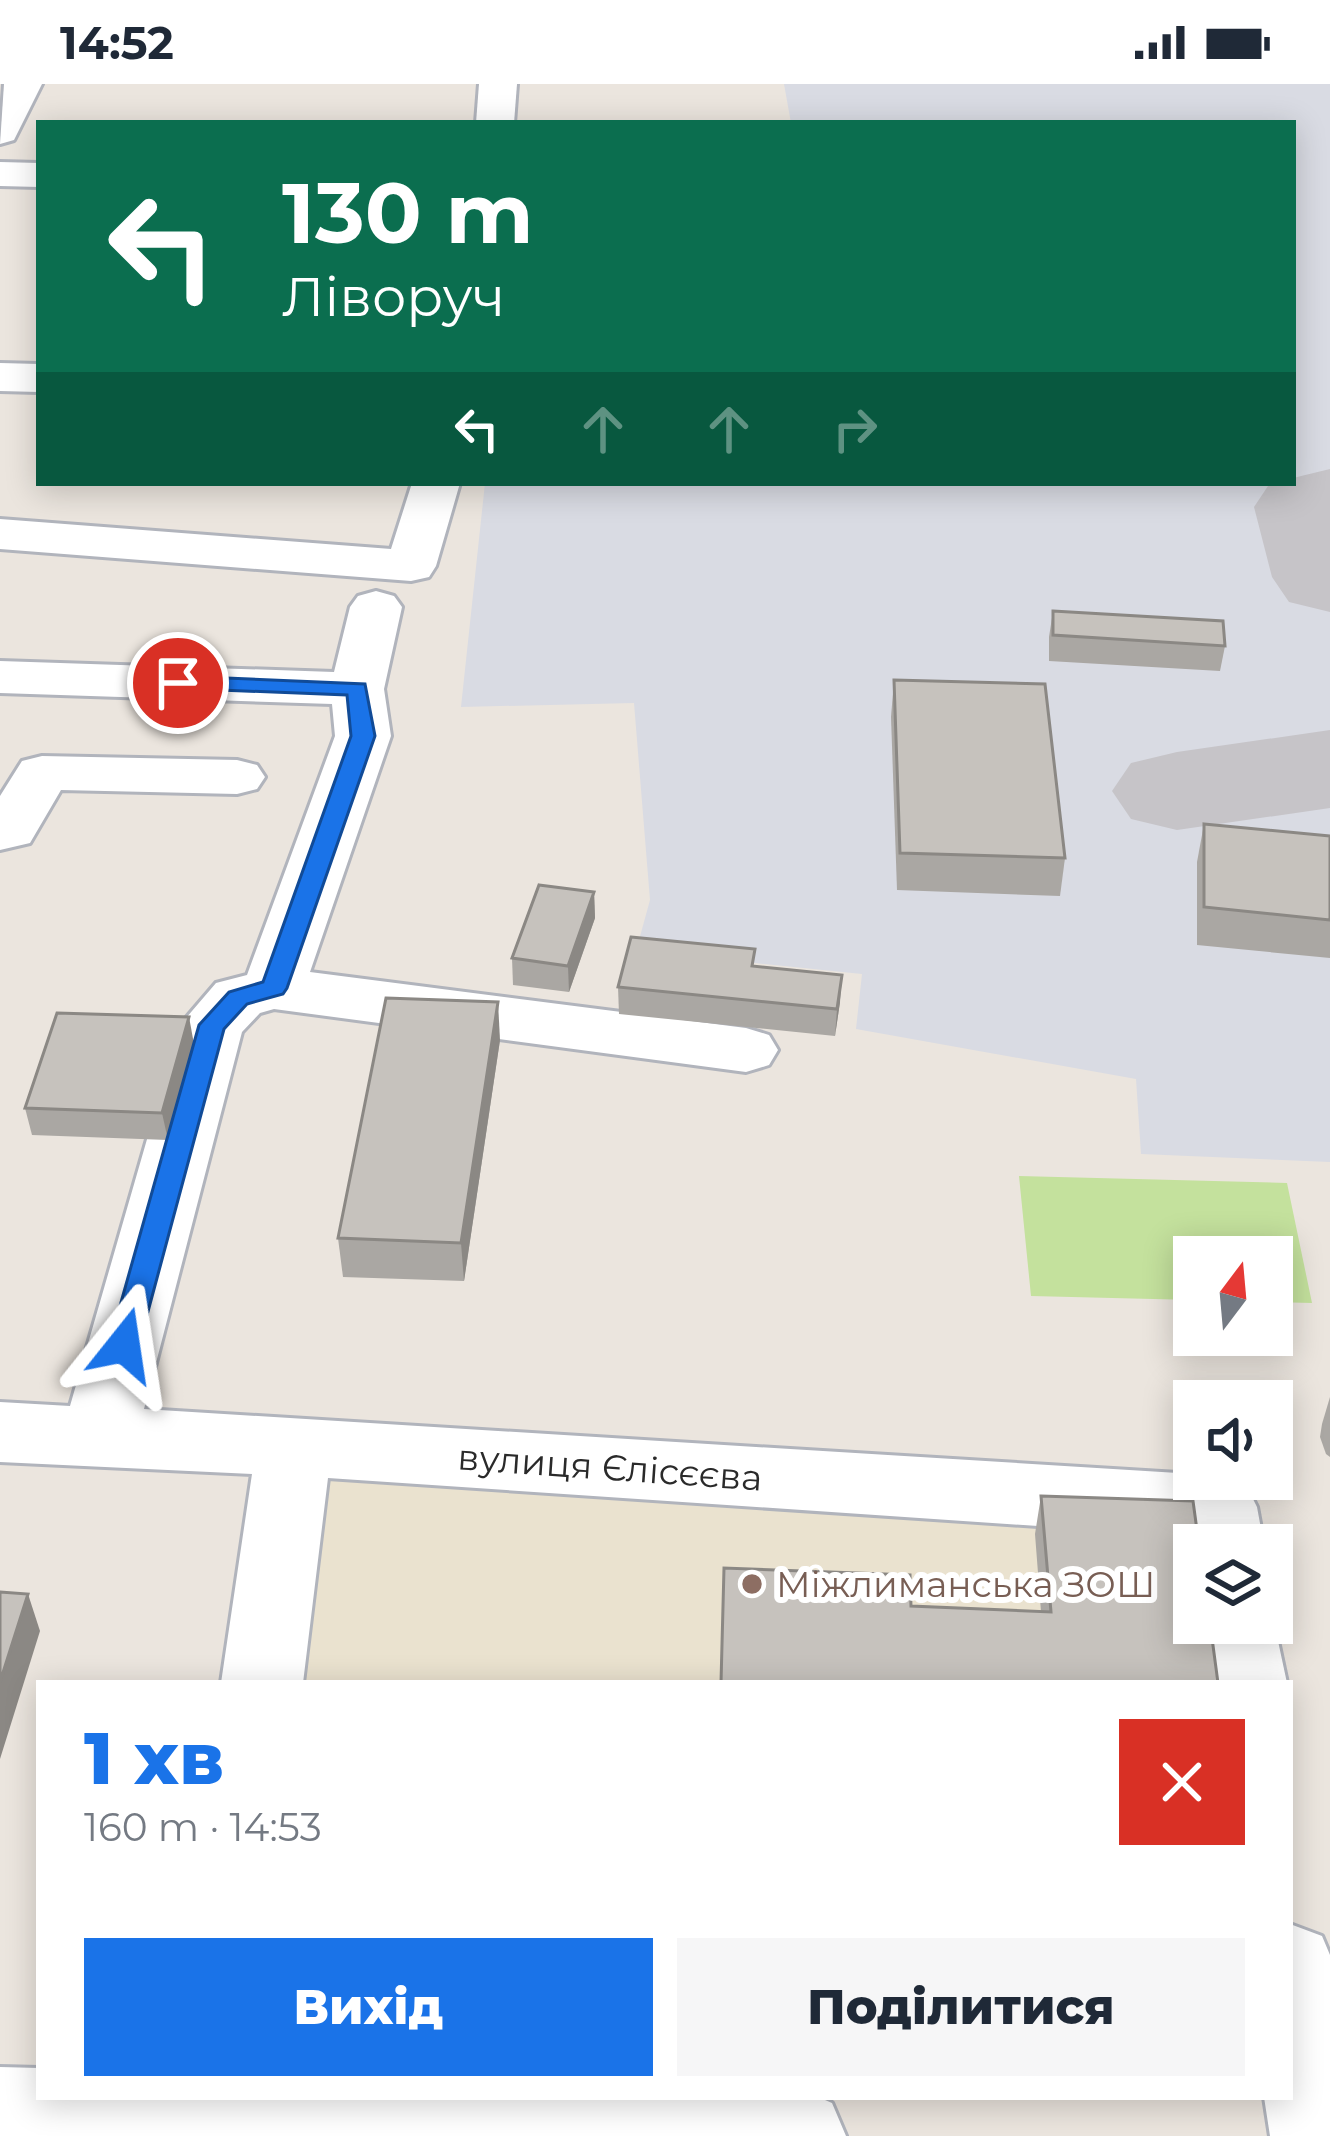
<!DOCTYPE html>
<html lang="uk">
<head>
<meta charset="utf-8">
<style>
  body { margin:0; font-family:Montserrat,sans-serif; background:#f6f6f7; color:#1f2937; height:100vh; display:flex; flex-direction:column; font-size:45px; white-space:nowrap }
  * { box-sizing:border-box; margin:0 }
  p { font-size:39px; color:#747a83 }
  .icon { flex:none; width:66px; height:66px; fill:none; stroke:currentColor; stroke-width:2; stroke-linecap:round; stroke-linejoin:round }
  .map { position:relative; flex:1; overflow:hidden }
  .drawer { position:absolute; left:36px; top:1596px; width:1257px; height:420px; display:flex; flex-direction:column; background:#fff; border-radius:0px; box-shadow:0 6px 30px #0003 }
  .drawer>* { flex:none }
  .guide { position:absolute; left:36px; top:36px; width:1260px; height:366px; border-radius:0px; box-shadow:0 6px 30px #0003; background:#0b6e4f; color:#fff; overflow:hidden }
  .needle { width:78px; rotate:16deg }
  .fabs { position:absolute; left:1173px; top:1152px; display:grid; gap:24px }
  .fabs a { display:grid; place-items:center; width:120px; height:120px; border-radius:0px; background:#fff; box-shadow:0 6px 30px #0003; font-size:60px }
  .pin { position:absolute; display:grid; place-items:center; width:102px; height:102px; color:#fff; margin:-51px; border:6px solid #fff; border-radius:50%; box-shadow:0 3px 12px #0007 }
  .me { position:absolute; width:132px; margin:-66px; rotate:15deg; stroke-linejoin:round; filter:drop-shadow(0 0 9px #0008) }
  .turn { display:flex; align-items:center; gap:42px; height:252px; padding:0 48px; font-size:54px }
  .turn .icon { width:156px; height:156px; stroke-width:2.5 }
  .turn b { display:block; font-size:84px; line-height:102px }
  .lanes { display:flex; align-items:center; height:114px; padding:0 48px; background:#0003; justify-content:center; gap:60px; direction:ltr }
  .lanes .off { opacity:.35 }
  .round { display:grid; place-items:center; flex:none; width:126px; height:126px; border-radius:0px; background:#f6f6f7 }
  .headline { display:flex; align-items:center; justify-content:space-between; height:204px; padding:0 48px }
  h1 { font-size:72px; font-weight:800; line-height:90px; color:#1a73e8 }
  .button { display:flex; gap:24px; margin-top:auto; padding:24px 48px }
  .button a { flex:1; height:138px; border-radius:0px; background:#1a73e8; color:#fff; font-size:48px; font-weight:800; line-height:138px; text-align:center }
  .button a+a { background:#f6f6f7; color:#1f2937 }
  .status { display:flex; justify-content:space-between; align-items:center; height:84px; padding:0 60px; background:#fff; direction:ltr }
  .status svg { height:33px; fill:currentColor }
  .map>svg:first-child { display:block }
  .education { fill:#eae2cf }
  .airport { fill:#d9dbe3 }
  .pitch { fill:#c4e19d }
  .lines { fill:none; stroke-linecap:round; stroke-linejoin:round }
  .taxiway { fill:#c6c4c8; fill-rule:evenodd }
  .minor-casing { stroke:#b1b4bc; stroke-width:6 }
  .minor { fill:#fff; fill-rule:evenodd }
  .wall { fill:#aaa7a3 }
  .shaded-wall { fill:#8b8884 }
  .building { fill:#c6c2bd; stroke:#8b8884; stroke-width:3 }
  .route { fill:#1a73e8; stroke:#114b97; stroke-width:3 }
  .education-dot { fill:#8d6e63; stroke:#fff; stroke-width:4.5 }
  .labels { text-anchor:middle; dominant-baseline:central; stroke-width:12; stroke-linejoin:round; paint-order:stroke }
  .street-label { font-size:36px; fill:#2a2a2a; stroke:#fff }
  .education-label { font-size:36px; fill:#785e54; stroke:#fff; text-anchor:start }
</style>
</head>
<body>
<div class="status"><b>14:52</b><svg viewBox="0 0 49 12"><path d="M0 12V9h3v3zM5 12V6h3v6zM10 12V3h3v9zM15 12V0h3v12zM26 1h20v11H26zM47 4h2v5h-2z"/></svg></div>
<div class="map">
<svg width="1330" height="2052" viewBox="0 0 1330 2052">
  <rect width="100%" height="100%" fill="#ebe5de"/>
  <!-- education -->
  <path class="education" d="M327,1388L1191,1437L1194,1539L1216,1599H296Z"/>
  <!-- airport -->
  <path class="airport" d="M784,0H1330V1078L1141,1070L1136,995L856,945L862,890L636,867L650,816L634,619L461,623L485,399H1293V39H791Z"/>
  <!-- pitch -->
  <path class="pitch" d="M1019,1092L1287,1099L1312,1219L1272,1218V1173H1194V1216L1031,1212Z"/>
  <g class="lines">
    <!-- taxiway -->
    <g class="taxiway">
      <path d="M1330,385V528L1289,518L1272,493L1254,423L1270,399H1293V394Z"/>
      <path d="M1330,646V724L1177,746L1131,735L1112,707L1131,679L1177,668Z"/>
    </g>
    <!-- minor casing -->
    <g class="minor-casing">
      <g id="minor">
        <path d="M4,0H42L14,56L0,60Z"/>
        <path d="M479,0H517L514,39H476Z"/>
        <path d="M0,78L39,79V103L0,102Z"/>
        <path d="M0,279L39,280V308L0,307Z"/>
        <path d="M412,399H460L436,482L429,493L411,497L0,465V435L391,465Z"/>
        <path d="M376,507L394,512L402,523L384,605L391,652L310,888L746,944L769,951L778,966L769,981L746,988L274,925L260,929L242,948L144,1325L1194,1390V1395H1228L1246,1401L1257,1423L1264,1461H1194V1477L1185,1452L328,1394L303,1599H221L252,1390L0,1378V1318L70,1322L180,941L216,899L247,891L335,652L332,620L0,609V577L334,588L350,523L358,512Z"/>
        <path d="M42,672L237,676L257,681L265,693L257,705L237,710L61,706L30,759L0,766V712L22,677Z"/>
        <path d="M1272,1529L1287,1599H1205L1197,1539H1272Z"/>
        <path d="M1290,1840L1322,1852L1330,1871V2052H1270L1264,2013H1290Z"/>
        <path d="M0,1983L39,1984V2013H818L832,2019L846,2052H0Z"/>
      </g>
    </g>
    <!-- minor -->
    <use href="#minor" class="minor"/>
  </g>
  <!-- wall -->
  <g class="wall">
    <path d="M1053,527L1225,562L1220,587L1049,577V553Z"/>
    <path d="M894,596L1065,774L1060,812L897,806L891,633Z"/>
    <path d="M1204,740L1330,752V874L1197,861V778Z"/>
    <path d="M594,808L595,834L569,908L513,901L512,874Z"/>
    <path d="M755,883L840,918L835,952L619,930L618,903Z"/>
    <path d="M500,956L464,1197L343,1193L338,1154Z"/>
    <path d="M194,960L168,1056L32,1051L25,1024Z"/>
    <path d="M1330,1313V1373L1326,1370L1320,1353L1322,1340Z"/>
    <path d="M1041,1412L1218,1599L911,1522L1041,1528L1035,1450Z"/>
  </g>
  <!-- shaded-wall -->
  <g class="shaded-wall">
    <path d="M594,808L595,834L569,908L568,882Z"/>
    <path d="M842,891L840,918L835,952L837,925Z"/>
    <path d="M498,918L500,956L464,1197L461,1159Z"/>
    <path d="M189,933L194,960L168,1056L162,1029Z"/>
    <path d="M28,1510L40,1547L0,1675V1598Z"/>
  </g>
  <!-- building -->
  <g class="building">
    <path d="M1053,527L1223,537L1225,562L1053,551Z"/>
    <path d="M894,596L1045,600L1065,774L900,769Z"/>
    <path d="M1204,740L1330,752V836L1204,823Z"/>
    <path d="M539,801L594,808L568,882L512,874Z"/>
    <path d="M631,853L755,865L752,882L842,891L837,925L618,903Z"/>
    <path d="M386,914L498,918L461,1159L338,1154Z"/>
    <path d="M57,929L189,933L162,1029L25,1024Z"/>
    <path d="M1041,1412L1193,1417L1199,1461H1194V1539H1210L1218,1599H721L724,1484L910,1491L911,1522L1051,1528Z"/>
    <path d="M0,1508L28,1510L0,1598Z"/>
  </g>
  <!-- route -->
  <path class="route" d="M178,592L365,600L375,652L287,904L283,910L247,920L224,945L139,1261L135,1269H114L109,1261L199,941L229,908L263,898L351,652L347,611L171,604V594Z"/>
  <!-- markers -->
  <circle class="education-dot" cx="752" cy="1500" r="12"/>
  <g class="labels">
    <!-- street labels -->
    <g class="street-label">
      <text transform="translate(610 1383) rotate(4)">вулиця Єлісєєва</text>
    </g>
    <!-- education labels -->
    <g class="education-label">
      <text x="776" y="1500">Міжлиманська ЗОШ</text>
    </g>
  </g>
</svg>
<div class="fabs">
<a><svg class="needle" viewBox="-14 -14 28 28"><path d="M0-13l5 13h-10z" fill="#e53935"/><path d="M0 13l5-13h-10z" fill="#747a83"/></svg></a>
<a><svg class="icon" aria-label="sound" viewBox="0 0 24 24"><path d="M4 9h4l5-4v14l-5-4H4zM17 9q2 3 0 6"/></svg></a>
<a><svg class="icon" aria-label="layers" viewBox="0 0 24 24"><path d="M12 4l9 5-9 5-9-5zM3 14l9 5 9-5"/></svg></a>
</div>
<div class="pin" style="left:178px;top:599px;background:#d93025"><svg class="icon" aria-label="arrive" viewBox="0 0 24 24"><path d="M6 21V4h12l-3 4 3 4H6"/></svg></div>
<svg class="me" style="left:124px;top:1261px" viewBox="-20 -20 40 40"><path d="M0-17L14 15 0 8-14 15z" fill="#1a73e8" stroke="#fff" stroke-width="4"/></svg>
<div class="guide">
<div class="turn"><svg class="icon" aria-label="left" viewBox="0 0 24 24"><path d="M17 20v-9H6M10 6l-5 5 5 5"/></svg><div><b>130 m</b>Ліворуч</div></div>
<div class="lanes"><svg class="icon" aria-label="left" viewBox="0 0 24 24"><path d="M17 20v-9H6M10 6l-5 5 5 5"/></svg><svg class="icon off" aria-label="ahead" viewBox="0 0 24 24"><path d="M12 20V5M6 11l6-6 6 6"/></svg><svg class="icon off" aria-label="ahead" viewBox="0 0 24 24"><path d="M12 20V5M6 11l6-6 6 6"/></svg><svg class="icon off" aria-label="right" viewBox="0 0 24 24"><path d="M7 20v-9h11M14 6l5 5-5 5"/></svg></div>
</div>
<section class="drawer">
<div class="headline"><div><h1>1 хв</h1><p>160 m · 14:53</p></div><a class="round" style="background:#d93025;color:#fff"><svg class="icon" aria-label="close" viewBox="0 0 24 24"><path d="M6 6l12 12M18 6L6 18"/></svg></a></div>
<div class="button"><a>Вихід</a><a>Поділитися</a></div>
</section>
</div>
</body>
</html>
